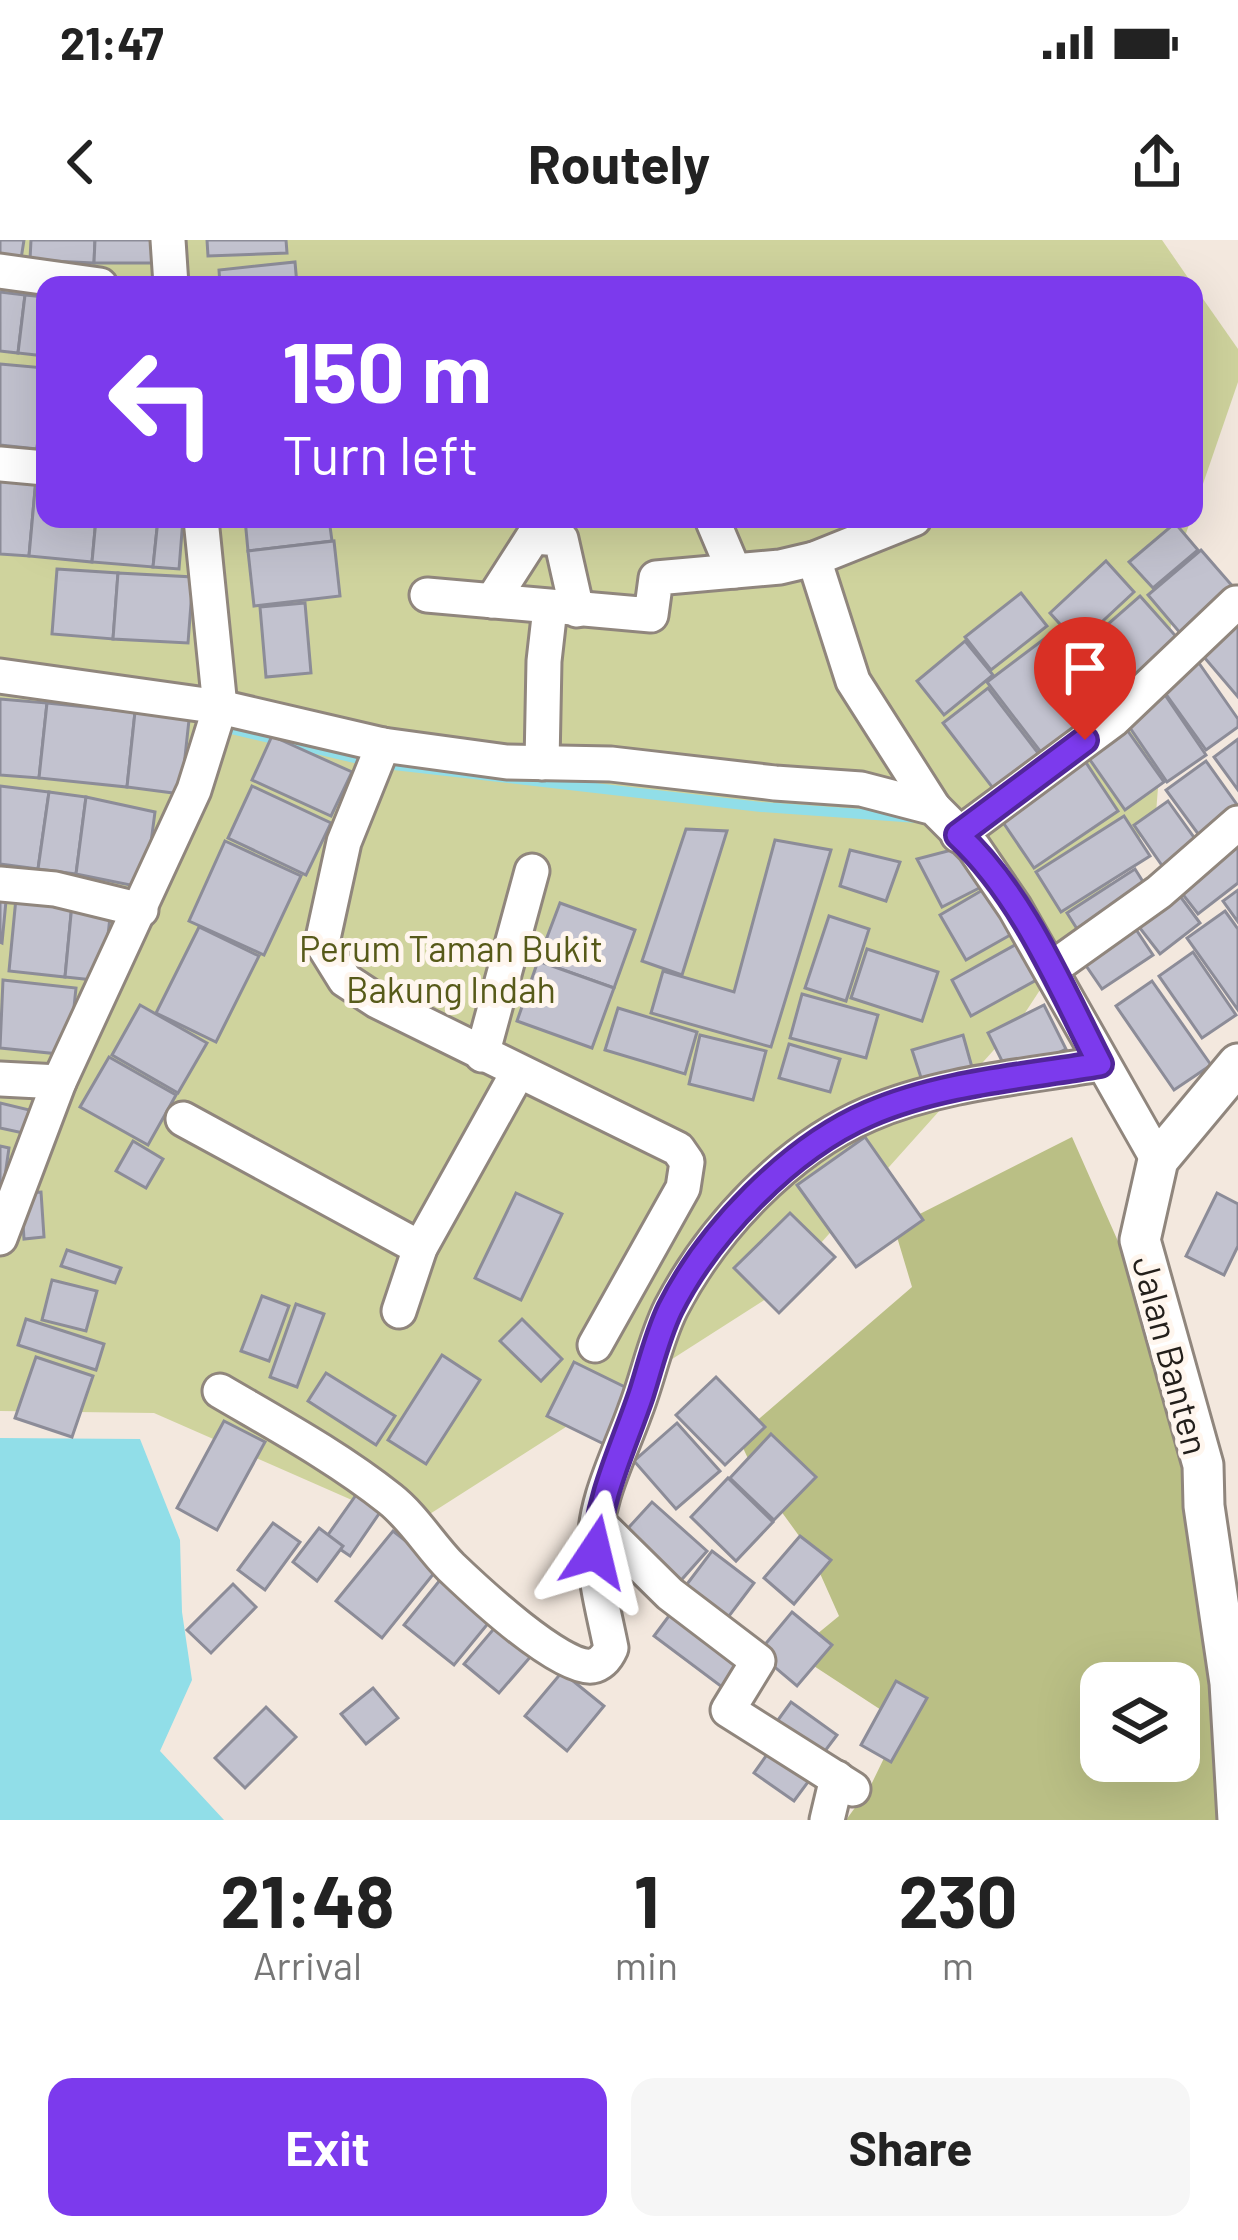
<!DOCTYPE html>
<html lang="en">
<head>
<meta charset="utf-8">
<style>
  body { margin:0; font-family:Barlow,sans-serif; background:#f6f6f6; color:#222; height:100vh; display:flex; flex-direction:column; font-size:45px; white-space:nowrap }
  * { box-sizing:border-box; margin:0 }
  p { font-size:39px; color:#767676 }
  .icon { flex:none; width:66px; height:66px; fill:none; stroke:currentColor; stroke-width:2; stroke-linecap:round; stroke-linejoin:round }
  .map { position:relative; height:1580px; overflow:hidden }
  .details { display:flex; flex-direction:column; background:#fff; flex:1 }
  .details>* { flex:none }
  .banner { position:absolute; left:36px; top:36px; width:1167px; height:252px; border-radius:24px; box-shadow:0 12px 48px #0002; background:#7c3aed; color:#fff; overflow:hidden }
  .tools { position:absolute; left:1080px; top:1422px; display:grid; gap:24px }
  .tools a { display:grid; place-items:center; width:120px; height:120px; border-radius:24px; background:#fff; box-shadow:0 12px 48px #0002; font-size:60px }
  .pin { position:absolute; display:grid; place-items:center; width:102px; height:102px; color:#fff; margin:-123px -51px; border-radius:50% 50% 50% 0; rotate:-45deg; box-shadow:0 0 12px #0007 }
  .pin .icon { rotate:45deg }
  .me { position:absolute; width:132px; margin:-66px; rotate:10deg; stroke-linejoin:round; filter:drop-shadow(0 0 9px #0008) }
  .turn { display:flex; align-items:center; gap:42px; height:252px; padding:0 48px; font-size:54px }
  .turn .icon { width:156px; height:156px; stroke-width:2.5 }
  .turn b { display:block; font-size:84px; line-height:102px }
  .eta { display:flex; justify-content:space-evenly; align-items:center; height:204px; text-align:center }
  .eta b { font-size:72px; font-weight:700; line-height:84px }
  .cta { display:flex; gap:24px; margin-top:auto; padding:24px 48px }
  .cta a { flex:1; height:138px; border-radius:24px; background:#7c3aed; color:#fff; font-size:48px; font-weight:700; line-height:138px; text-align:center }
  .cta a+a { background:#f6f6f6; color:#222 }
  .status { display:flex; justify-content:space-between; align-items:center; height:84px; padding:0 60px; background:#fff; direction:ltr }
  .status svg { height:33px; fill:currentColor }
  header { display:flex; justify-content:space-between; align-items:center; height:156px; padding:0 48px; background:#fff; font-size:54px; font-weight:700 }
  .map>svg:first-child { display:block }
  .green { fill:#cfd39d }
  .forest { fill:#babf85; fill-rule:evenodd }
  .water { fill:#91dee8 }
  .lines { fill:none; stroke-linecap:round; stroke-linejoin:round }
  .stream { stroke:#91dee8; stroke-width:10 }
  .building { fill:#c2c2cf; stroke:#8c8c98; stroke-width:3 }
  .minor-casing { stroke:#90867d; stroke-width:39 }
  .tertiary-casing { stroke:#90867d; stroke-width:45 }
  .minor { stroke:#fff; stroke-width:33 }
  .tertiary { stroke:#fff; stroke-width:39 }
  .route-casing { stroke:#51269a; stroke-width:30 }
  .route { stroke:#7c3aed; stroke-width:21 }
  .labels { text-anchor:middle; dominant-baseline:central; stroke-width:10; stroke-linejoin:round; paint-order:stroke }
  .park-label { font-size:36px; fill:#575a19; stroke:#fff6ee }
  .street-label { font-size:36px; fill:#231f1b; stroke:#fff6ee }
</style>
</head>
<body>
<div class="status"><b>21:47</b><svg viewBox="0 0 49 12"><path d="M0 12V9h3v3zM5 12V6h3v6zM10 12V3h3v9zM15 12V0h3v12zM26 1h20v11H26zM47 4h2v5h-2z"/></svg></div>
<header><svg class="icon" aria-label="back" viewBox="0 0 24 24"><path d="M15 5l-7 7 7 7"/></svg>Routely<svg class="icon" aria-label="share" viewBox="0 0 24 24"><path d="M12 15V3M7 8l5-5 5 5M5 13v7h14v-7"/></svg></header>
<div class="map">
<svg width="1238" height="1580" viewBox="0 0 1238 1580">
  <rect width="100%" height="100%" fill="#f3e8de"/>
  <!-- green -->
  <g class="green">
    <path d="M0,0H1162L1193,45H45V279H1191L1176,322L1156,573L1019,782L777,1052L411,1286L154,1173L0,1171Z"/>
    <path d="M1194,46L1238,109V142L1194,270Z"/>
  </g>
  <!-- forest -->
  <path class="forest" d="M1072,897L1177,1135L1230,1580H846L870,1547L901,1483L794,1413L839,1376L810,1311L757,1238L738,1197L912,1047L894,987ZM1101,1443H1179V1521H1101Z"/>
  <!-- water -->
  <path class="water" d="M0,1198L140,1199L180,1300L182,1372L192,1440L160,1511L224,1580H0Z"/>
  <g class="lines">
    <!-- stream -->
    <path class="stream" d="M218,486L376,523L761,567L918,578"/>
  </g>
  <!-- building -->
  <g class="building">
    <path d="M0,0H24L21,19L0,17Z"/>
    <path d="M31,0H95L94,23L30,20Z"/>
    <path d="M95,0H158L157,23H94Z"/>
    <path d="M207,0H286L287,13L208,16Z"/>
    <path d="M295,22L297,45H220L219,30Z"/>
    <path d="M0,52L25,55L18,113L0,111Z"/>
    <path d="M25,55L45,57V116L18,113Z"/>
    <path d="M0,124L45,128L37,209L0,205Z"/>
    <path d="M45,130V210L37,209Z"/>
    <path d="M0,236L36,239L29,316L0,314Z"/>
    <path d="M36,239L45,240V279H96L92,322L29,316Z"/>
    <path d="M96,279H158L153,327L92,322Z"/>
    <path d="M158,279H183L179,329L153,327Z"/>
    <path d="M245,279H329L332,301L248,311Z"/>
    <path d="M1175,283L1198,310L1153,348L1129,322Z"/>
    <path d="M334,301L340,356L254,366L248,311Z"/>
    <path d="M1201,310L1235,349L1181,394L1148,355Z"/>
    <path d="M1106,321L1134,352L1078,404L1050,373Z"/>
    <path d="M57,329L118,333L113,399L52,394Z"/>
    <path d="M118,333L193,337L188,403L113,399Z"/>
    <path d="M1021,353L1047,386L991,430L965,397Z"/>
    <path d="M1140,356L1181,402L1123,452L1083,406Z"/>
    <path d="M305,363L311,433L266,437L260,367Z"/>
    <path d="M1238,376V457L1198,410Z"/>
    <path d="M1056,390L1118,472L1050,524L987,442Z"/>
    <path d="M965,401L993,435L944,475L917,441Z"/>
    <path d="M1194,416L1238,479V487L1206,510L1158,443Z"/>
    <path d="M988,448L1045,522L999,556L943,483Z"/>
    <path d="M1163,452L1206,515L1167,542L1124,479Z"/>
    <path d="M0,459L47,463L39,538L0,535Z"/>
    <path d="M47,463L135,472L127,547L39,538Z"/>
    <path d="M135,472L189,480L181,554L127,547Z"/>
    <path d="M1120,480L1164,542L1125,570L1081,507Z"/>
    <path d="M272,496L352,532L331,576L252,540Z"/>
    <path d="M1238,499V550L1214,517Z"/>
    <path d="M1081,515L1118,571L1034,628L996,572Z"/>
    <path d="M1206,521L1238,566V578L1204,602L1166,550Z"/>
    <path d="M0,546L49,552L38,629L0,624Z"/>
    <path d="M252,546L331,583L306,635L228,598Z"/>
    <path d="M49,552L86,557L76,634L38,629Z"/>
    <path d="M86,557L155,572L145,648L76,634Z"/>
    <path d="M1168,561L1198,603L1163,627L1134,585Z"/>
    <path d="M1124,576L1150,616L1061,672L1036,632Z"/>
    <path d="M686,589L727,591L682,735L642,721Z"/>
    <path d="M775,600L831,610L771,807L651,773L663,731L734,752Z"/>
    <path d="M1230,600L1238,610V643L1198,674L1174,643Z"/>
    <path d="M225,601L301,636L264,715L189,681Z"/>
    <path d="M967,606L991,642L942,667L917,619Z"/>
    <path d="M850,610L900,622L886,661L840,646Z"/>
    <path d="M1135,629L1152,656L1084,700L1067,673Z"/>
    <path d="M986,648L1012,694L966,720L940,675Z"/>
    <path d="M1238,650V682L1223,661Z"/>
    <path d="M1177,652L1200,683L1160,714L1136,683Z"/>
    <path d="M16,658L72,664L65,737L9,731Z"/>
    <path d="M0,661H6L2,703L0,702Z"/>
    <path d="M560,663L635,690L614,748L538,721Z"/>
    <path d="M72,664L111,668L103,741L65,737Z"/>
    <path d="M1225,671L1238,689V770L1187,698Z"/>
    <path d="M829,676L869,689L846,761L805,748Z"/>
    <path d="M1131,682L1153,715L1102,749L1080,717Z"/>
    <path d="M199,687L259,716L216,802L156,773Z"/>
    <path d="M1031,696L1051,732L971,776L952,740Z"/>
    <path d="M867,709L938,732L922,781L851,758Z"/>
    <path d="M1193,712L1236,775L1202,798L1159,736Z"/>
    <path d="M538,721L614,748L592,808L517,781Z"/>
    <path d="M3,740L76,748L69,815L0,808Z"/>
    <path d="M1152,741L1211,825L1174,850L1116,766Z"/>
    <path d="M802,754L878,775L866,818L790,798Z"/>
    <path d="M140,765L207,803L178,853L112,815Z"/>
    <path d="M1044,765L1066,809L1010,837L988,793Z"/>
    <path d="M618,768L697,792L685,834L605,810Z"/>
    <path d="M700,795L766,811L753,860L689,844Z"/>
    <path d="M963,795L975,838L926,853L912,810Z"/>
    <path d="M789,804L840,819L830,852L779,838Z"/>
    <path d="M109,817L176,855L148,905L80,867Z"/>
    <path d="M0,863L42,873L37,896L0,888Z"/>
    <path d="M865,897L923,980L856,1027L797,945Z"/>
    <path d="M133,901L163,919L146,948L116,931Z"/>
    <path d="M0,906L9,908L4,943H0Z"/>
    <path d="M41,952L44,997L24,999L21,953Z"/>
    <path d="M516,953L562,974L521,1060L475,1038Z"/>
    <path d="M1217,953L1238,964V1006L1224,1035L1186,1016Z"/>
    <path d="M790,973L835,1017L779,1073L734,1028Z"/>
    <path d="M67,1010L121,1028L115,1043L61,1026Z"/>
    <path d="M52,1040L97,1051L86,1091L42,1080Z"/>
    <path d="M262,1056L289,1066L269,1121L241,1111Z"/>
    <path d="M296,1064L324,1074L297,1147L270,1137Z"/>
    <path d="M26,1079L104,1104L96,1130L18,1105Z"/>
    <path d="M522,1079L562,1119L541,1141L500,1101Z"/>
    <path d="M442,1115L480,1140L426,1224L388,1200Z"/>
    <path d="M36,1117L93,1136L72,1197L15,1178Z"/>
    <path d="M574,1122L635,1152L608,1206L547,1176Z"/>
    <path d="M326,1133L395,1176L376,1205L308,1161Z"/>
    <path d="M716,1137L765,1187L725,1225L676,1175Z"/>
    <path d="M224,1181L265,1202L217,1290L177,1268Z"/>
    <path d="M677,1183L720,1231L676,1269L634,1221Z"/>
    <path d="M771,1194L816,1237L774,1280L730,1238Z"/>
    <path d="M728,1238L773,1282L736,1321L691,1277Z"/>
    <path d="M361,1248L385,1265L350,1316L325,1299Z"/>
    <path d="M652,1262L707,1311L675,1347L620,1297Z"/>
    <path d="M273,1283L300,1302L265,1350L238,1330Z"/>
    <path d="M319,1288L343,1306L317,1341L293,1322Z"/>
    <path d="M393,1291L439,1327L382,1398L336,1361Z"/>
    <path d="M800,1296L831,1320L794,1364L764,1338Z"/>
    <path d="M712,1311L754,1343L720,1388L678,1356Z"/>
    <path d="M444,1335L495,1375L454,1425L404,1385Z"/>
    <path d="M233,1344L256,1367L211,1413L187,1390Z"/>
    <path d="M680,1361L748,1412L722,1447L654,1396Z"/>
    <path d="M792,1372L832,1405L797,1446L758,1413Z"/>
    <path d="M497,1385L532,1415L499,1453L464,1424Z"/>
    <path d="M562,1432L604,1466L567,1511L525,1476Z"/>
    <path d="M896,1441L927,1458L891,1522L861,1505Z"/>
    <path d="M373,1448L398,1478L366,1504L341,1474Z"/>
    <path d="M791,1462L837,1495L816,1523L770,1491Z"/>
    <path d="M266,1467L296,1497L245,1548L215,1518Z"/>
    <path d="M778,1499L819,1527L794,1561L754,1533Z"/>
  </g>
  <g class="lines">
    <!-- minor casing -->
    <g class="minor-casing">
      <g id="minor">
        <path d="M168,0L171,45"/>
        <path d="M0,31L100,45"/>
        <path d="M0,224L45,228"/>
        <path d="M712,279L734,331"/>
        <path d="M814,319L853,441L934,568"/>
        <path d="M427,355L651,375L656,338L780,327L814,319L914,279"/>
        <path d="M492,361L533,297L561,299L577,370"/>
        <path d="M0,436L220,467L383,505L507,522L611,524L775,543L861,549L934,568L974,608L1015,668L1158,920"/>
        <path d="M383,505L344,602L322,703L345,740L377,761L678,909L687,922L683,948L595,1105"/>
        <path d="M542,523L544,421L550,368"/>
        <path d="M958,595L1113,480L1236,363"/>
        <path d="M0,644L55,649L141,670"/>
        <path d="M1051,729L1159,652L1238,583"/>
        <path d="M482,815L532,631"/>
        <path d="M0,839L59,842"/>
        <path d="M183,879L420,1008"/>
        <path d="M0,998L59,842L194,550L220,467L201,279"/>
        <path d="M399,1071L420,1008L518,832"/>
        <path d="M220,1151C278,1185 337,1217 390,1259C414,1278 430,1306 451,1327C474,1349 561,1431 592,1426C602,1424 607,1417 611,1408C605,1377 595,1342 595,1310C594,1261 619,1216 635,1171C648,1138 655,1100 671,1068C712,989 787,909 869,874C941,843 1024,837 1100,824"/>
        <path d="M598,1283L670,1354L758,1421L728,1470L853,1549"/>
        <path d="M827,1580L837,1538"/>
      </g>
    </g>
    <!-- tertiary casing -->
    <g class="tertiary-casing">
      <path id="tertiary" d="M1238,1580L1230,1443L1204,1266L1203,1225L1140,1000L1158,920L1238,824"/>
    </g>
    <!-- minor -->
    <use href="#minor" class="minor"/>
    <!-- tertiary -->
    <use href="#tertiary" class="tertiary"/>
  </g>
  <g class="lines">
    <!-- route casing -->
    <g class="route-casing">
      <path id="route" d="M595,1312C599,1256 623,1208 641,1155C650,1127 657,1096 670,1069C708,993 790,908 869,874C940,843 1024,837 1100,824C1060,746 1022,654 958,595L1085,500"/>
    </g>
    <!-- route -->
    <use href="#route" class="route"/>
  </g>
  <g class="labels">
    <!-- park labels -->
    <g class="park-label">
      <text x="451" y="707">Perum Taman Bukit<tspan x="451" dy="41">Bakung Indah</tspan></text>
    </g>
    <!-- street labels -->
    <g class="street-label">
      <text transform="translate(1172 1115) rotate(75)">Jalan Banten</text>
    </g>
  </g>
</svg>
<div class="tools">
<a><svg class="icon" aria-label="layers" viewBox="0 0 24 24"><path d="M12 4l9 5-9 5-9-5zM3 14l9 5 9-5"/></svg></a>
</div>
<div class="pin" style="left:1085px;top:500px;background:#d93025"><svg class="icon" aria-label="arrive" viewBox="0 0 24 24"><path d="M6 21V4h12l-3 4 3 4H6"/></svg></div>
<svg class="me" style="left:595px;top:1312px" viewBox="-20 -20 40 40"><path d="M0-17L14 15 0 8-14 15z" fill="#7c3aed" stroke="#fff" stroke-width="4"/></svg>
<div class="banner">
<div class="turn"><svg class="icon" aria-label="left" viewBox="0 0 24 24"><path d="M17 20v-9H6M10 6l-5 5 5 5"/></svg><div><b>150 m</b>Turn left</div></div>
</div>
</div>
<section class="details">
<div class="eta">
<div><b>21:48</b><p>Arrival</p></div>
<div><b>1</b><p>min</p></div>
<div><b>230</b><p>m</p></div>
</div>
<div class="cta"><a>Exit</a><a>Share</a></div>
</section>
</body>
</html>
